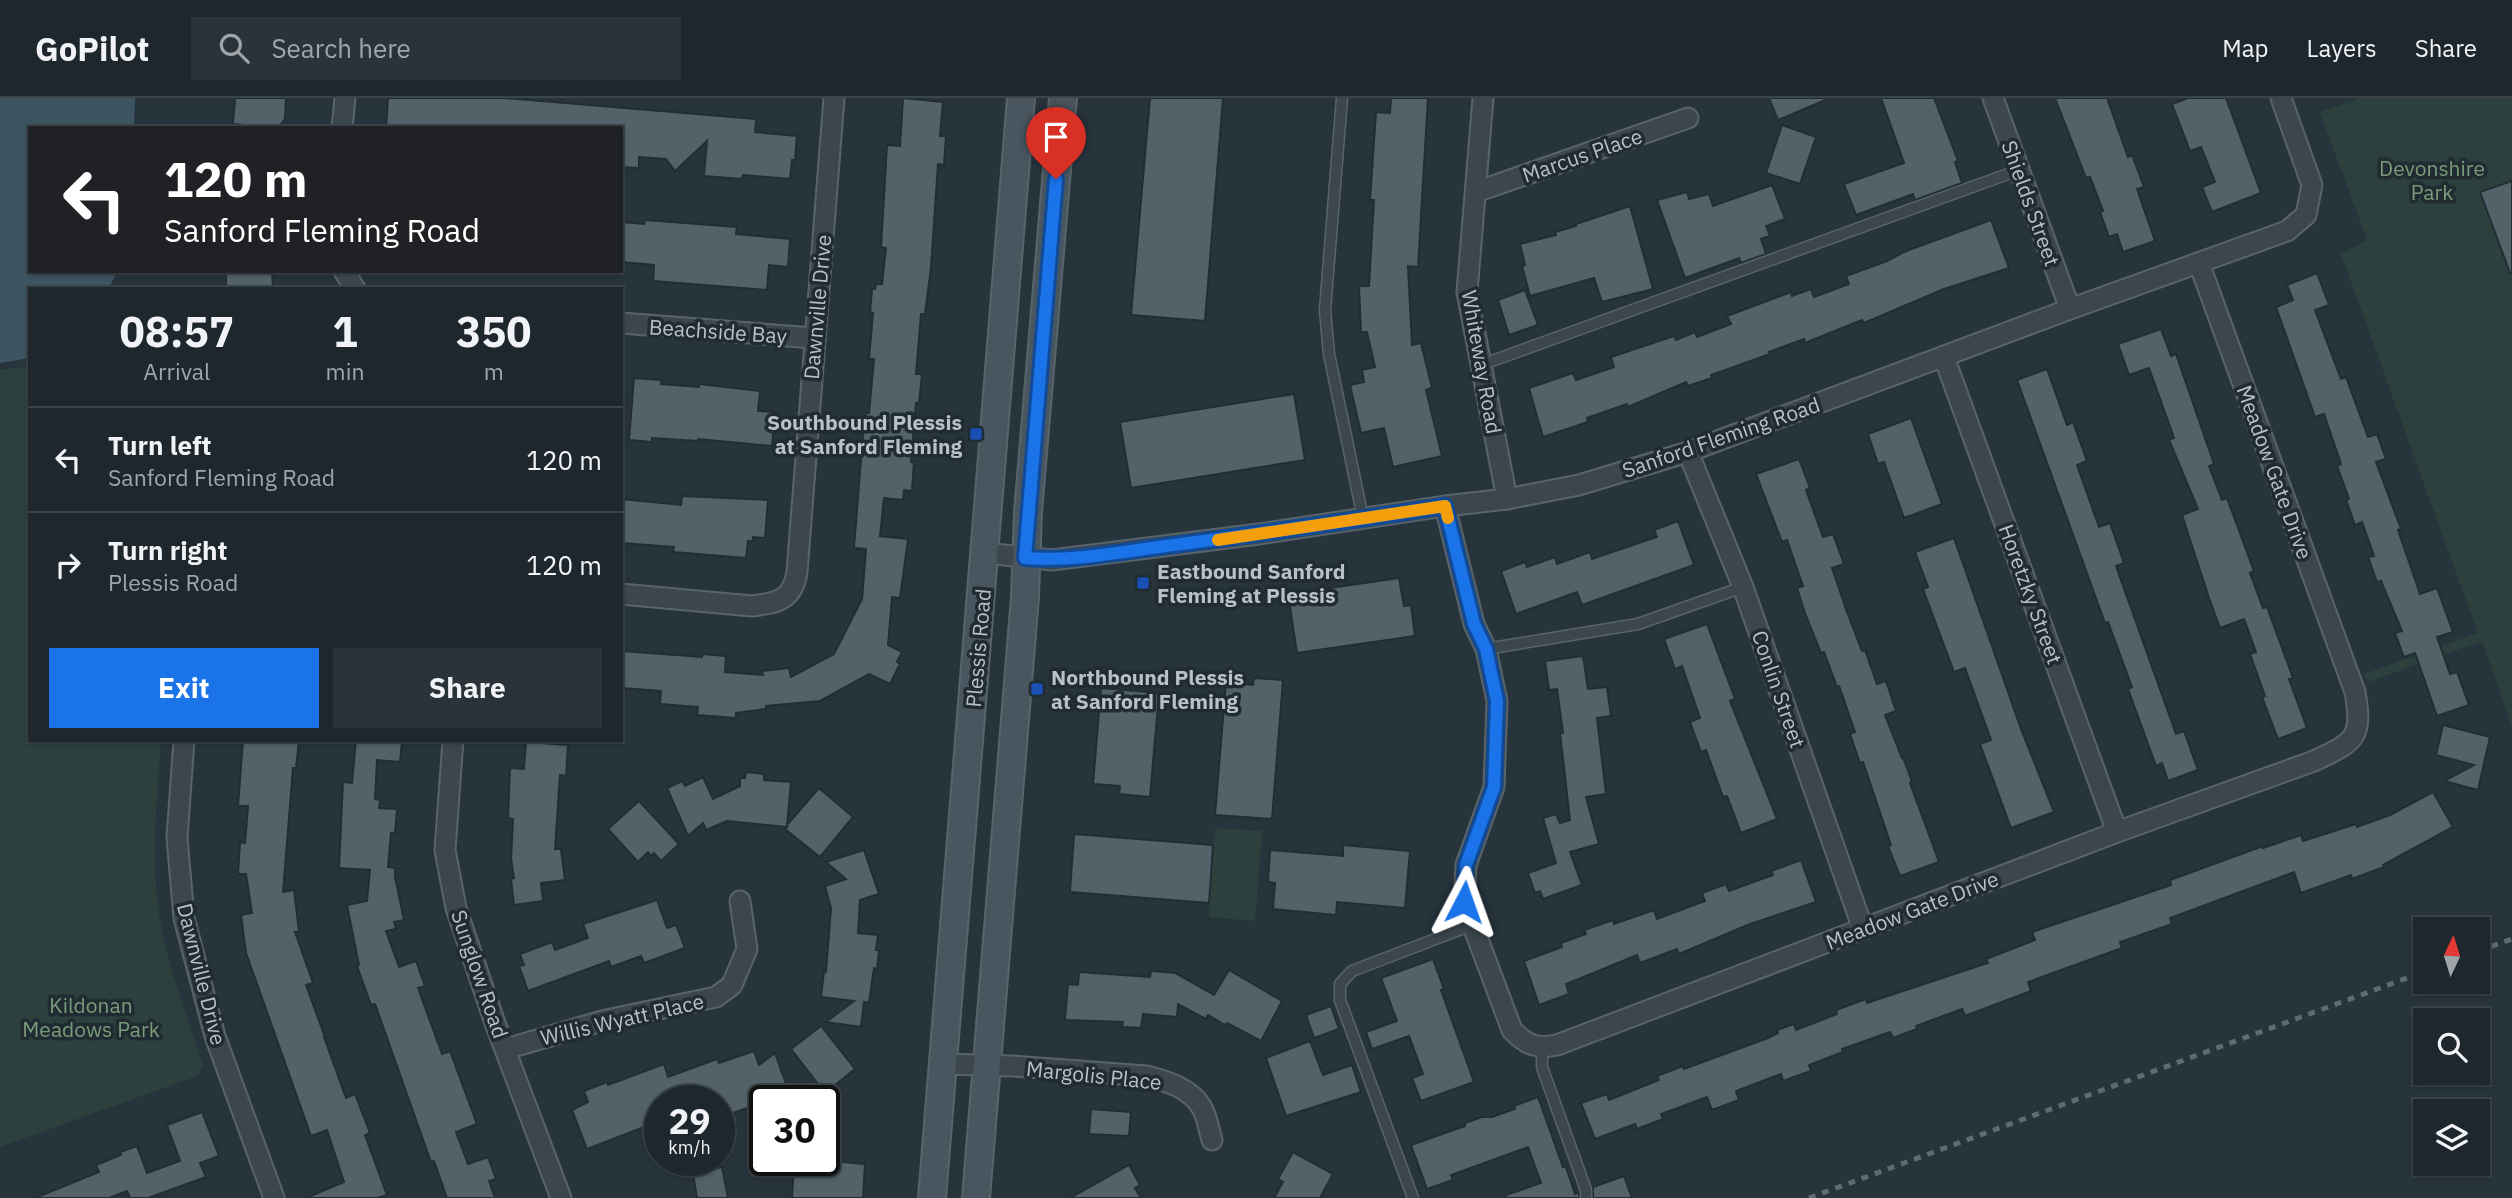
<!DOCTYPE html>
<html lang="en">
<head>
<meta charset="utf-8">
<style>
  body { margin:0; font-family:"IBM Plex Sans",sans-serif; background:#2a3339; color:#f1f3f6; height:100vh; display:flex; flex-direction:column; font-size:26px; white-space:nowrap }
  * { box-sizing:border-box; margin:0 }
  p { font-size:23px; color:#a0a5aa }
  .icon { flex:none; width:38px; height:38px; fill:none; stroke:currentColor; stroke-width:2; stroke-linecap:round; stroke-linejoin:round }
  .map { position:relative; flex:1; overflow:hidden }
  .side { position:absolute; left:28px; top:189px; width:595px; height:455px; display:flex; flex-direction:column; background:#1d272d; border-radius:0px; box-shadow:0 2px 5px #0004,0 0 0 2px #3b4449 }
  .side>* { flex:none }
  .top-card { position:absolute; left:28px; top:28px; width:595px; height:147px; border-radius:0px; box-shadow:0 2px 5px #0004,0 0 0 2px #3b4449; background:#202124; color:#fff; overflow:hidden }
  .needle { width:46px; rotate:4deg }
  .controls { position:absolute; left:2413px; top:819px; display:grid; gap:14px }
  .controls a { display:grid; place-items:center; width:77px; height:77px; border-radius:0px; background:#1d272d; box-shadow:0 2px 5px #0004,0 0 0 2px #3b4449; font-size:35px }
  .speed { position:absolute; left:644px; top:987px; display:flex; gap:14px; font-size:35px; font-weight:700; text-align:center }
  .speed>* { display:grid; place-content:center; width:91px; height:91px; border-radius:50%; background:#1d272d; box-shadow:0 2px 5px #0004,0 0 0 2px #3b4449; line-height:1 }
  .speed small { font-size:18px; font-weight:400 }
  .speed .limit { border:4px solid #111; border-radius:10px; background:#fff; color:#111 }
  .pin { position:absolute; display:grid; place-items:center; width:60px; height:60px; color:#fff; margin:-72px -30px; border-radius:50% 50% 50% 0; rotate:-45deg; box-shadow:0 0 7px #0007 }
  .pin .icon { rotate:45deg }
  .me { position:absolute; width:77px; margin:-38px; rotate:4deg; stroke-linejoin:round; filter:drop-shadow(0 0 5px #0008) }
  .turn { display:flex; align-items:center; gap:24px; height:147px; padding:0 21px; font-size:32px }
  .turn .icon { width:91px; height:91px; stroke-width:2.5 }
  .turn b { display:block; font-size:49px; line-height:60px }
  .eta { display:flex; justify-content:space-evenly; align-items:center; height:119px; text-align:center }
  .eta b { font-size:42px; font-weight:700; line-height:49px }
  .cta { display:flex; gap:14px; margin-top:auto; padding:14px 21px }
  .cta a { flex:1; height:80px; border-radius:0px; background:#1a73e8; color:#fff; font-size:28px; font-weight:700; line-height:80px; text-align:center }
  .cta a+a { background:#2a3339; color:#f1f3f6 }
  ul { padding:0; list-style:none }
  li { display:flex; align-items:center; gap:21px; height:105px; padding:0 21px; border-top:2px solid #3b4449 }
  li div { flex:1 }
  li b { display:block; font-size:26px }
  li em { font-style:normal }
  header { display:flex; align-items:center; gap:42px; box-sizing:border-box; height:98px; padding:0 35px; background:#1d272d; border-bottom:2px solid #3b4449 }
  header strong { font-size:33px }
  nav { display:flex; gap:38px; margin-inline-start:auto; font-size:24px }
  .search { width:490px; height:63px; background:#2a3339; display:flex; align-items:center; gap:18px; box-sizing:border-box; padding:0 24px; border-radius:0px; color:#a0a5aa; font-size:26px }
  .map>svg:first-child { display:block }
  .green { fill:#2c413d }
  .water { fill:#3d5461 }
  .building { fill:#536169; stroke:#222d34; stroke-width:2 }
  .lines { fill:none; stroke-linecap:round; stroke-linejoin:round }
  .lane-casing { stroke:#59646a; stroke-width:13 }
  .street-casing { stroke:#59646a; stroke-width:23 }
  .secondary-casing { stroke:#59646a; stroke-width:30 }
  .lane { stroke:#3b464d; stroke-width:10 }
  .street { stroke:#3b464d; stroke-width:19 }
  .secondary { stroke:#49565f; stroke-width:26 }
  .rail { stroke:#5d6b73; stroke-width:5; stroke-dasharray:7 7; stroke-linecap:butt }
  .route-casing { stroke:#114b97; stroke-width:18 }
  .route { stroke:#1a73e8; stroke-width:12 }
  .slow { stroke:#f59e0b; stroke-width:12 }
  .transit-dot { fill:#1a4fb4; stroke:#202b32; stroke-width:2.5 }
  .labels { text-anchor:middle; dominant-baseline:central; stroke-width:7; stroke-linejoin:round; paint-order:stroke }
  .street-label { font-size:21px; fill:#b7c1c7; stroke:#202b32 }
  .park-label { font-size:21px; fill:#789b79; stroke:#202b32 }
  .poi-label { font-size:21px; font-weight:bold; fill:#b7c1c7; stroke:#202b32; text-anchor:start }
</style>
</head>
<body>
<header>
<strong>GoPilot</strong>
<div class="search"><svg class="icon" aria-label="search" viewBox="0 0 24 24"><circle cx="10" cy="10" r="6"/><path d="M15 15l6 6"/></svg>Search here</div>
<nav><a>Map</a><a>Layers</a><a>Share</a></nav>
</header>
<div class="map">
<svg width="2512" height="1100" viewBox="0 0 2512 1100">
  <rect width="100%" height="100%" fill="#27343c"/>
  <!-- green -->
  <g class="green">
    <path d="M2360,0H2512V628L2482,543L2368,584L2364,576L2478,535L2341,156L2367,142L2320,14Z"/>
    <path d="M30,268V642H161C157,697 151,753 158,808C165,863 186,915 203,968L197,978L0,1049V272Z"/>
    <path d="M1215,730L1262,733L1255,823L1209,819Z"/>
  </g>
  <!-- water -->
  <path class="water" d="M0,0H135L134,30H30V173H117L109,191H30V260L0,265Z"/>
  <!-- building -->
  <g class="building">
    <path d="M235,0H286L285,21L278,30L233,26Z"/>
    <path d="M388,0H504L756,21L755,34L797,38L795,62H792L790,81L743,77L742,81L704,78L707,43L675,73L666,61L639,59V70L621,69V30H386Z"/>
    <path d="M903,0L943,4L940,38H946L944,67L938,66L931,170L925,216H921L916,276H922L919,305H916L911,364H914L912,393L904,392L903,402L884,400L880,438L908,441L900,500L892,499L888,547L902,554L897,564L900,566L890,586L869,576L820,603L766,608V611L736,615V620L697,617L698,609L660,606L661,593L621,590V553L702,559V556L726,558L725,574L763,577L762,573L789,570L791,579L834,556L862,501L866,451L854,450L863,336L866,315H869L874,261H869L873,215L870,214L872,191H875L876,186H882L886,150L881,149L887,47L900,48Z"/>
    <path d="M1150,0H1223L1205,223L1131,217Z"/>
    <path d="M1391,0H1428L1418,169L1408,168L1412,247L1421,245L1432,290L1426,292L1442,358L1393,369L1384,330L1361,335L1350,287L1364,284L1362,272L1375,269L1367,234H1361L1359,188H1369L1374,102H1370L1376,14L1390,15Z"/>
    <path d="M1769,0H1830L1778,22Z"/>
    <path d="M1881,0H1934L1958,63L1955,64L1962,85L1915,102L1913,96L1856,117L1844,86L1904,65Z"/>
    <path d="M2055,0H2107L2128,59L2132,57L2144,89L2137,91L2155,143L2123,154L2117,136L2109,139L2100,114L2103,113L2090,79L2086,80Z"/>
    <path d="M2188,0H2226L2261,95L2212,114L2202,89L2215,84L2201,49L2190,53L2172,6Z"/>
    <path d="M1782,27L1816,39L1800,86L1766,75Z"/>
    <path d="M2512,83V175H2510L2480,94Z"/>
    <path d="M1772,87L1785,121L1766,128L1770,138L1761,141L1766,156L1741,165L1739,160L1685,180L1657,102L1687,94L1689,101L1709,96L1713,108Z"/>
    <path d="M1630,108L1653,191L1602,204L1594,180L1530,198L1522,168L1525,167L1520,146L1556,137L1555,134L1576,128V126Z"/>
    <path d="M645,122L737,129L736,136L790,141L788,169L769,167L767,192L653,183L654,167L621,164V124L644,126Z"/>
    <path d="M1991,122L2009,170L1944,191L1864,225L1862,222L1805,245L1804,241L1769,254L1770,256L1711,277L1712,280L1688,288L1686,284L1628,309L1627,306L1587,320L1588,324L1543,339L1529,290L1573,275L1576,282L1614,269L1611,259L1674,238L1676,242L1695,234L1697,239L1731,226L1727,218L1791,194L1792,198L1811,191L1814,199L1849,186L1846,178L1887,163L1906,153Z"/>
    <path d="M226,173H272L273,191H226Z"/>
    <path d="M2317,175L2329,207L2315,212L2341,281L2346,279L2368,339L2377,336L2386,361L2376,364L2401,431L2398,432L2420,496L2437,490L2453,534L2437,539L2450,576L2457,574L2469,607L2437,618L2415,555L2404,559L2395,535L2402,533L2381,483L2377,484L2368,459L2374,458L2362,424L2355,427L2346,402L2349,401L2337,368L2341,366L2324,316L2315,319L2276,209L2293,202L2287,187Z"/>
    <path d="M1525,192L1538,227L1509,237L1498,202Z"/>
    <path d="M2161,231L2171,258L2176,256L2214,366L2209,368L2222,402L2227,400L2254,473L2250,475L2263,510L2267,509L2293,580L2289,581L2307,630L2278,641L2262,599L2265,598L2250,556L2256,554L2244,521L2220,530L2209,500L2182,417L2198,411L2169,342L2174,340L2149,270L2129,277L2118,246Z"/>
    <path d="M2047,271L2067,327L2073,324L2087,363L2077,367L2099,429L2110,425L2124,465L2116,468L2176,636L2184,633L2198,672L2168,683L2162,665L2156,668L2128,591L2132,589L2108,524L2105,525L2017,282Z"/>
    <path d="M634,280L662,282L661,286L699,289V286L760,293L758,313L775,314L772,348L698,341V343L652,340V344L629,342Z"/>
    <path d="M1294,296L1305,362L1131,390L1120,324Z"/>
    <path d="M1911,320L1942,406L1904,420L1884,364L1878,366L1868,336Z"/>
    <path d="M1799,361L1810,390L1806,392L1823,439L1833,436L1844,466L1832,470L1847,514L1862,553L1865,552L1877,586L1886,583L1896,613L1885,617L1902,660L1903,659L1912,684L1910,685L1939,764L1900,778L1888,748L1891,747L1863,664L1860,665L1850,636L1855,634L1839,588L1837,589L1824,554L1821,555L1805,515L1797,490L1803,488L1787,442L1782,444L1756,376Z"/>
    <path d="M682,398L768,402L765,440L753,439V443H748L746,460L673,454L674,449L621,445V401L681,407Z"/>
    <path d="M1678,423L1694,467L1582,507L1577,494L1516,516L1501,473L1525,464L1527,469L1555,459L1557,466L1590,454L1592,461L1657,439L1654,432Z"/>
    <path d="M1954,440L2021,631L2054,714L2011,730L1980,646L1991,642L1965,570L1954,574L1923,491L1928,489L1915,454Z"/>
    <path d="M1399,480L1404,508L1411,507L1415,538L1297,555L1288,496Z"/>
    <path d="M1707,526L1735,601L1730,603L1777,721L1741,735L1727,698L1723,699L1706,652L1701,654L1690,624L1700,620L1682,568L1675,571L1664,541Z"/>
    <path d="M1583,558L1588,591L1607,589L1611,618L1597,620L1606,696L1586,699L1599,746L1570,754L1582,787L1543,801L1540,793L1535,795L1528,775L1556,765L1543,720L1556,716L1560,725L1570,722L1560,635H1563L1557,591L1549,592L1545,563Z"/>
    <path d="M1254,580L1283,582L1272,721L1215,717L1226,584L1253,587Z"/>
    <path d="M1101,590L1159,595L1150,699L1119,696L1120,688L1093,686Z"/>
    <path d="M2443,627L2490,639L2478,692L2444,683L2474,667L2436,657Z"/>
    <path d="M243,642H299L296,670H293L283,794L294,792L299,834H295L313,885L306,887L325,939H324L346,1000L355,996L370,1035L365,1037L387,1097L377,1100H306L344,1084L327,1032L311,1038L246,855L241,817L252,815L246,776H238L240,744L245,745L248,708H238Z"/>
    <path d="M356,642H402L400,664L377,662L375,701L380,702L379,710L397,711L395,735H391L388,769L395,770V779L404,822L394,824L396,831L386,833L399,869L416,863L425,888L418,890L442,956L450,953L477,1026L456,1034L468,1066L488,1059L496,1081L489,1083L495,1100H447L434,1063L431,1064L375,906L371,907L357,868L359,867L347,807L367,803L370,772L339,770L343,684L352,685Z"/>
    <path d="M526,644L568,647L566,678L560,677L555,751H561L565,782L541,785L543,803L514,807L511,781L514,780L511,761L513,721L508,720L510,670L524,671Z"/>
    <path d="M746,674L764,676V682L791,684L787,727L819,690L853,719L820,759L785,731L787,729L727,723L706,732L703,725L688,738L667,690L682,683L685,688L703,679L713,701L740,688V680H745Z"/>
    <path d="M2433,694L2453,729L2383,767L2384,769L2352,781L2351,777L2301,795L2294,774L2170,820L2172,826L2120,844L2122,850L2028,884L2031,893L1994,907L1965,918L1962,911L1916,928L1917,931L1893,940L1890,934L1842,951L1843,954L1809,967L1811,973L1783,983L1781,976L1736,993L1739,1002L1712,1012L1707,999L1661,1016L1663,1021L1637,1031L1635,1026L1595,1041L1581,1005L1607,996L1609,1002L1659,982L1657,978L1683,968L1684,971L1768,940L1778,935L1777,932L1794,926L1796,932L1837,916L1836,912L1866,901L1867,905L1988,865L1986,861L2035,842L2032,834L2171,787L2170,782L2263,748V750L2301,737L2303,743L2356,726L2357,729L2390,717Z"/>
    <path d="M639,703L679,746L661,763L654,755L651,758L648,754L638,764L608,731Z"/>
    <path d="M1074,736L1213,747L1209,805L1070,794Z"/>
    <path d="M1343,747L1410,753L1405,810L1337,804L1336,817L1273,811L1275,785L1268,784L1270,752L1343,758Z"/>
    <path d="M864,752L879,796L860,802L858,835L878,837L876,852H879L877,871L874,870L869,905L864,904L861,929L826,924L854,903L821,899L824,873L826,874L831,810L825,788L846,781L826,764Z"/>
    <path d="M1801,762L1816,804L1750,826L1679,856L1677,851L1640,865L1637,857L1566,886L1569,896L1539,907L1524,863L1562,849L1561,845L1586,836L1584,832L1613,822L1614,826L1654,812L1657,821L1705,803L1702,795L1726,786L1729,793L1773,777L1771,773Z"/>
    <path d="M657,802L667,830L676,827L685,850L644,865L641,858L611,869L609,863L528,893L519,868L524,867L520,856L552,844L555,852L588,840L583,826Z"/>
    <path d="M1433,861L1444,891L1441,892L1474,984L1421,1003L1412,980L1423,976L1409,938L1372,951L1366,934L1397,923L1381,880Z"/>
    <path d="M1229,872L1282,903L1261,943L1227,925L1225,927L1208,917L1206,921L1178,906L1177,919L1143,916L1141,930L1122,929L1123,924L1065,922L1068,886L1078,887L1079,874L1150,879L1151,873L1175,875L1214,897Z"/>
    <path d="M1331,908L1339,931L1314,940L1306,917Z"/>
    <path d="M821,928L855,971L825,995L791,951Z"/>
    <path d="M1310,943L1323,977L1352,967L1361,994L1286,1018L1266,960Z"/>
    <path d="M754,953L759,967L775,955L792,1003H765V1042L763,1043L750,1009L719,1020V1003H660V1023L587,1051L572,1012L588,1004L584,993L607,984L608,987L664,966L668,979L717,961L719,965Z"/>
    <path d="M1538,999L1563,1069H1566L1575,1096L1579,1094V1100H1506V1097L1541,1085L1528,1049L1451,1077L1453,1082L1427,1091L1411,1047L1465,1028V1025L1482,1019H1492L1515,1011L1514,1008Z"/>
    <path d="M1091,1011L1131,1014L1129,1038L1089,1036Z"/>
    <path d="M202,1014L219,1058L200,1065L206,1079L148,1100H130L127,1093L109,1100H35L99,1074L96,1067L121,1057L120,1054L137,1048L147,1075L180,1063L167,1027Z"/>
    <path d="M1293,1054L1333,1076L1320,1100H1274L1283,1084L1278,1081Z"/>
    <path d="M831,1063L865,1066L863,1100H792L794,1067L830,1070Z"/>
    <path d="M1129,1067L1140,1087L1135,1090L1141,1100H1070Z"/>
    <path d="M722,1069L728,1100H697L693,1075Z"/>
    <path d="M1624,1078L1632,1100H1593V1089Z"/>
  </g>
  <g class="lines">
    <!-- lane casing -->
    <g class="lane-casing">
      <g id="lane">
        <path d="M1342,0L1325,212L1329,256L1363,420"/>
        <path d="M1481,267L2019,72"/>
        <path d="M1486,551L1638,526L1743,489"/>
        <path d="M1542,950V969L1586,1092V1100"/>
        <path d="M1413,1100L1340,902V886L1352,873L1472,827"/>
      </g>
    </g>
    <!-- street casing -->
    <g class="street-casing">
      <g id="street">
        <path d="M1483,0L1467,194L1507,401"/>
        <path d="M1993,0L2070,211"/>
        <path d="M342,30L345,0"/>
        <path d="M1476,94L1688,20"/>
        <path d="M344,173L355,191"/>
        <path d="M621,225L814,240"/>
        <path d="M1944,259L2117,734"/>
        <path d="M1688,354L1743,489L1863,831"/>
        <path d="M1445,408L1474,526L1486,551L1497,603L1494,689L1466,767L1464,804L1512,932C1526,947 1537,951 1557,947L2117,734L2314,663C2355,644 2363,640 2355,594L2199,165"/>
        <path d="M985,455L1052,462L1259,436L1445,408L1507,401L1579,387L1688,354L2070,211L2287,133L2306,117L2312,87L2281,0"/>
        <path d="M621,496L752,508C777,505 793,502 797,474L834,0"/>
        <path d="M184,642L177,740L184,820L215,938L274,1100"/>
        <path d="M453,642L445,752L456,810L495,925L561,1100"/>
        <path d="M506,951L602,923L716,899L732,887L747,851L740,803"/>
        <path d="M943,966L1013,968L1146,978C1166,983 1191,990 1202,1010C1207,1019 1209,1032 1212,1042"/>
      </g>
    </g>
    <!-- secondary casing -->
    <g class="secondary-casing">
      <g id="secondary">
        <path d="M932,1100L1021,0"/>
        <path d="M976,1100L1025,499L1028,414L1063,0"/>
      </g>
    </g>
    <!-- lane -->
    <use href="#lane" class="lane"/>
    <!-- street -->
    <use href="#street" class="street"/>
    <!-- secondary -->
    <use href="#secondary" class="secondary"/>
    <!-- rail -->
    <g class="rail">
      <path d="M2478,853L2512,841"/>
      <path d="M1809,1100L2426,873"/>
    </g>
  </g>
  <g class="lines">
    <!-- route casing -->
    <g class="route-casing">
      <path id="route" d="M1056,81L1025,460C1074,464 1125,453 1174,447C1265,435 1355,422 1445,408L1474,526L1486,551L1497,603L1494,689L1466,767L1464,804"/>
    </g>
    <!-- route -->
    <use href="#route" class="route"/>
    <!-- slow -->
    <path class="slow" d="M1218,442L1445,408L1448,420"/>
  </g>
  <!-- markers -->
  <g class="transit-dot">
    <rect x="969" y="329" width="14" height="14" rx="3.5"/>
    <rect x="1136" y="478" width="14" height="14" rx="3.5"/>
    <rect x="1030" y="584" width="14" height="14" rx="3.5"/>
  </g>
  <g class="labels">
    <!-- street labels -->
    <g class="street-label">
      <text transform="translate(1582 57) rotate(-19)">Marcus Place</text>
      <text transform="translate(2031 105) rotate(70)">Shields Street</text>
      <text transform="translate(817 209) rotate(-85)">Dawnville Drive</text>
      <text transform="translate(718 233) rotate(4)">Beachside Bay</text>
      <text transform="translate(1482 264) rotate(80)">Whiteway Road</text>
      <text transform="translate(1721 339) rotate(-19)">Sanford Fleming Road</text>
      <text transform="translate(2275 374) rotate(70)">Meadow Gate Drive</text>
      <text transform="translate(2031 496) rotate(70)">Horetzky Street</text>
      <text transform="translate(978 550) rotate(-85)">Plessis Road</text>
      <text transform="translate(1779 591) rotate(71)">Conlin Street</text>
      <text transform="translate(1912 812) rotate(-21)">Meadow Gate Drive</text>
      <text transform="translate(202 876) rotate(76)">Dawnville Drive</text>
      <text transform="translate(480 876) rotate(71)">Sunglow Road</text>
      <text transform="translate(622 921) rotate(-13)">Willis Wyatt Place</text>
      <text transform="translate(1094 977) rotate(6)">Margolis Place</text>
    </g>
    <!-- park labels -->
    <g class="park-label">
      <text x="2432" y="70">Devonshire<tspan x="2432" dy="24">Park</tspan></text>
      <text x="91" y="907">Kildonan<tspan x="91" dy="24">Meadows Park</tspan></text>
    </g>
    <!-- poi labels -->
    <g class="poi-label">
      <text x="962" y="324" text-anchor="end">Southbound Plessis<tspan x="962" dy="24">at Sanford Fleming</tspan></text>
      <text x="1157" y="473">Eastbound Sanford<tspan x="1157" dy="24">Fleming at Plessis</tspan></text>
      <text x="1051" y="579">Northbound Plessis<tspan x="1051" dy="24">at Sanford Fleming</tspan></text>
    </g>
  </g>
</svg>
<div class="controls">
<a><svg class="needle" viewBox="-14 -14 28 28"><path d="M0-13l5 13h-10z" fill="#e53935"/><path d="M0 13l5-13h-10z" fill="#a0a5aa"/></svg></a>
<a><svg class="icon" aria-label="search" viewBox="0 0 24 24"><circle cx="10" cy="10" r="6"/><path d="M15 15l6 6"/></svg></a>
<a><svg class="icon" aria-label="layers" viewBox="0 0 24 24"><path d="M12 4l9 5-9 5-9-5zM3 14l9 5 9-5"/></svg></a>
</div>
<div class="speed"><div>29<small>km/h</small></div><div class="limit">30</div></div>
<div class="pin" style="left:1056px;top:81px;background:#d93025"><svg class="icon" aria-label="arrive" viewBox="0 0 24 24"><path d="M6 21V4h12l-3 4 3 4H6"/></svg></div>
<svg class="me" style="left:1464px;top:804px" viewBox="-20 -20 40 40"><path d="M0-17L14 15 0 8-14 15z" fill="#1a73e8" stroke="#fff" stroke-width="4"/></svg>
<div class="top-card">
<div class="turn"><svg class="icon" aria-label="left" viewBox="0 0 24 24"><path d="M17 20v-9H6M10 6l-5 5 5 5"/></svg><div><b>120 m</b>Sanford Fleming Road</div></div>
</div>
<section class="side">
<div class="eta">
<div><b>08:57</b><p>Arrival</p></div>
<div><b>1</b><p>min</p></div>
<div><b>350</b><p>m</p></div>
</div>
<ul>
<li><svg class="icon" aria-label="left" viewBox="0 0 24 24"><path d="M17 20v-9H6M10 6l-5 5 5 5"/></svg><div><b>Turn left</b><p>Sanford Fleming Road</p></div><em>120 m</em></li>
<li><svg class="icon" aria-label="right" viewBox="0 0 24 24"><path d="M7 20v-9h11M14 6l5 5-5 5"/></svg><div><b>Turn right</b><p>Plessis Road</p></div><em>120 m</em></li>
</ul>
<div class="cta"><a>Exit</a><a>Share</a></div>
</section>
</div>
</body>
</html>
